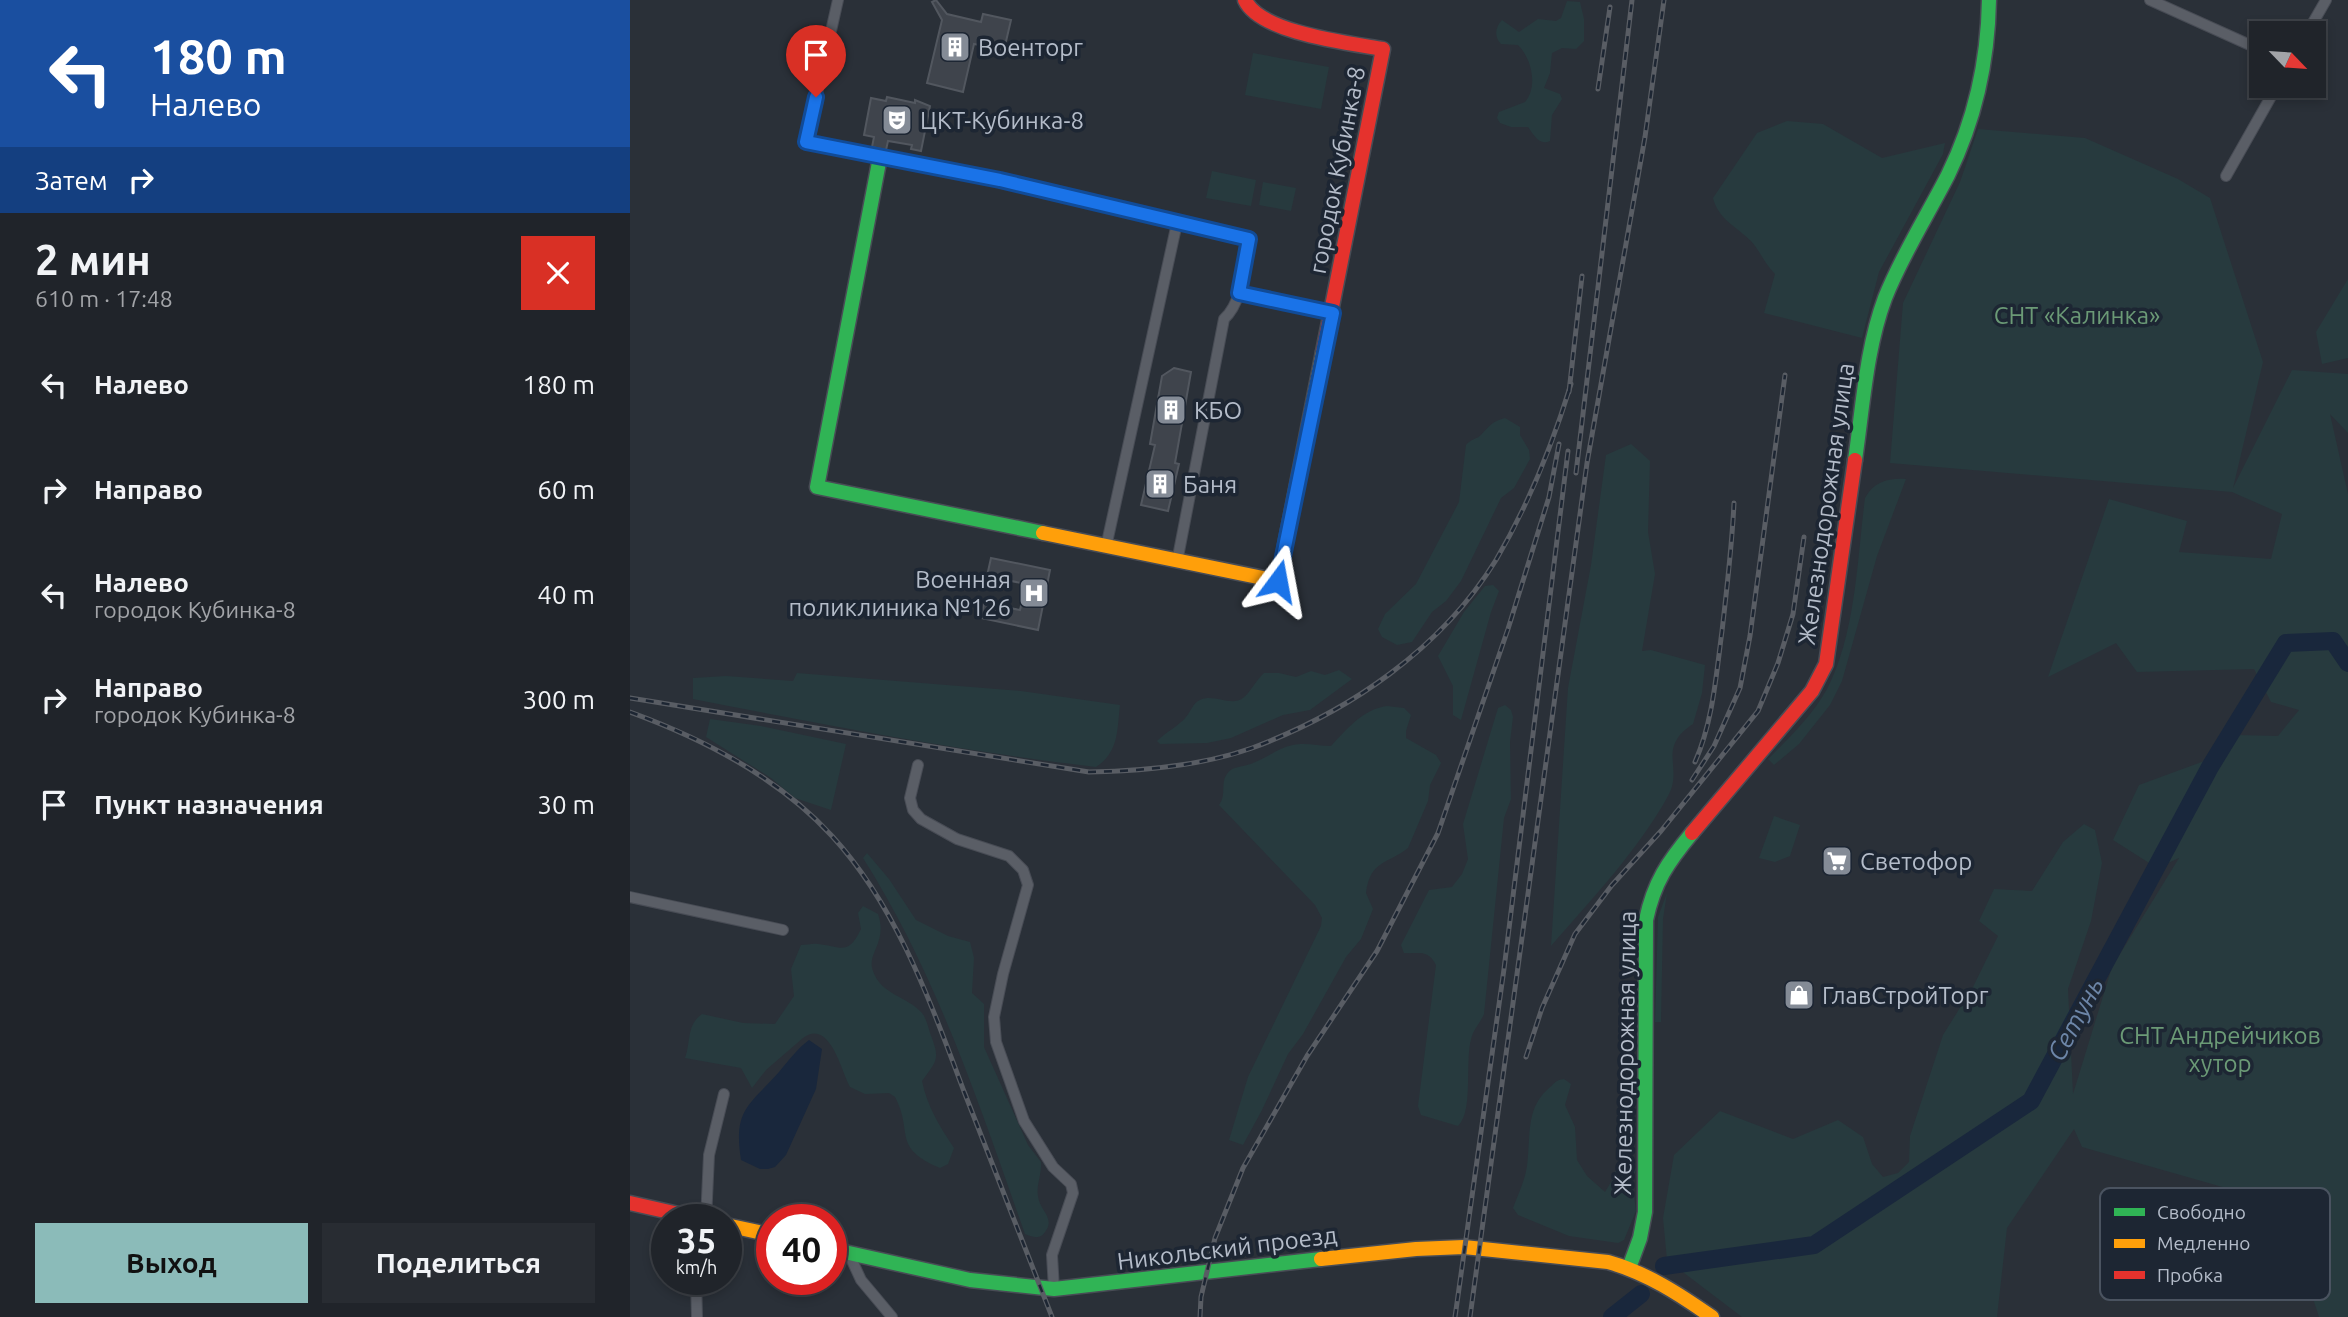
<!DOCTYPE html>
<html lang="ru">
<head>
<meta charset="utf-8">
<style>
  body { margin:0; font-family:Ubuntu,sans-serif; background:#282c32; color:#f1f3f6; height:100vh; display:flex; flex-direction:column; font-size:26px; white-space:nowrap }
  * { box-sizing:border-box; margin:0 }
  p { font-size:23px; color:#a2a4a8 }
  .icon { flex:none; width:38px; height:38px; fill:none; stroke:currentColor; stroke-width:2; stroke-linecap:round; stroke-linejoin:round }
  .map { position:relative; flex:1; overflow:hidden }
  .details { display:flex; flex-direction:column; background:#20242a; width:630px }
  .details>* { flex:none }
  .top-card { background:#1a4fa0; color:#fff; overflow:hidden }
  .needle { width:46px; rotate:115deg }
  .buttons { position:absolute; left:1619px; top:21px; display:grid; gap:14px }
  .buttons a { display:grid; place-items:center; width:77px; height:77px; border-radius:0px; background:#20242a; box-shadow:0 4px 10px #0003,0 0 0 2px #3d4147; font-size:35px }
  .speed { position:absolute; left:21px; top:1204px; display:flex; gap:14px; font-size:35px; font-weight:700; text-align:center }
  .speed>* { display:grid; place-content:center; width:91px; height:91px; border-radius:50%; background:#20242a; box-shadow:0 4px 10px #0003,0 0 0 2px #3d4147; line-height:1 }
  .speed small { font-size:18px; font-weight:400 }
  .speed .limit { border:10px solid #d22; background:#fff; color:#111 }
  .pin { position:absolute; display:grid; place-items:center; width:60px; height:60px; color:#fff; margin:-72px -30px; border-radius:50% 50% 50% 0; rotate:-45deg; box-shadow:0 0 7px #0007 }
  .pin .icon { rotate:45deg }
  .me { position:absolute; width:77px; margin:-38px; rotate:13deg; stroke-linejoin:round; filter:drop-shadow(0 0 5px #0008) }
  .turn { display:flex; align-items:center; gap:24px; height:147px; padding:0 35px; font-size:32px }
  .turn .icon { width:91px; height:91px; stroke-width:2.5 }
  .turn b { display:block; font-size:49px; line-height:60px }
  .then { display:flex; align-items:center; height:66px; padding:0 35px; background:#0003; gap:14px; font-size:26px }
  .round { display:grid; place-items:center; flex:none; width:74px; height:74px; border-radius:0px; background:#282c32 }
  .headline { display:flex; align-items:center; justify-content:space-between; height:119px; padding:0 35px }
  h1 { font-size:42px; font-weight:700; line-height:52px }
  .button { display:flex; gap:14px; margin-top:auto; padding:14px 35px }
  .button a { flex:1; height:80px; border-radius:0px; background:#8bbbb9; color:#111; font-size:28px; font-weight:700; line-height:80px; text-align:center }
  .button a+a { background:#282c32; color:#f1f3f6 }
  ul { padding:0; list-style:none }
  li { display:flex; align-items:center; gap:21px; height:105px; padding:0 35px }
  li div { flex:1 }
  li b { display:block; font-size:26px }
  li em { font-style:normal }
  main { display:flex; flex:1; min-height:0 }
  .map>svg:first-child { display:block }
  .green { fill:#273a3e }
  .water { fill:#19273c }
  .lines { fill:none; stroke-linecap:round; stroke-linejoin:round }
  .river { stroke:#19273c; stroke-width:18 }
  .building { fill:#3f444c; stroke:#52575f; stroke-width:2 }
  .street-casing { stroke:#484c55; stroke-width:12 }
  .fast-casing { stroke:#484c55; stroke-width:17 }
  .slow-casing { stroke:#484c55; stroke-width:17 }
  .jam-casing { stroke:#484c55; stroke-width:17 }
  .street { stroke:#5a5e66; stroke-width:10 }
  .fast { stroke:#30b455; stroke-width:14 }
  .slow { stroke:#ff9f0a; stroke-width:14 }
  .jam { stroke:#e5322d; stroke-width:14 }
  .rail-casing { stroke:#595d64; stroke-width:5 }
  .rail { stroke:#1d2633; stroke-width:2.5; stroke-dasharray:8; stroke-linecap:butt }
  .route-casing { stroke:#114b97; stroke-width:18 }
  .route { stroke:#1a73e8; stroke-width:12 }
  .labels { text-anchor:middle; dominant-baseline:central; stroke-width:7; stroke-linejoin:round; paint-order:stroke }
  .poi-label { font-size:24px; fill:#b4bcc9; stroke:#1d2633; text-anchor:start }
  .street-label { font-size:24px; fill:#b4bcc9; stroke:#1d2633 }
  .park-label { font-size:24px; fill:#6b9a76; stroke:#1d2633 }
  .water-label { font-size:26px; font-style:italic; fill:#6d86a8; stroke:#1d2633 }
  .key { fill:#1d2633; stroke:#4a5360; stroke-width:2 }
  .key-label { font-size:19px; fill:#b4bcc9 }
</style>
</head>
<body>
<main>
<section class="details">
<div class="top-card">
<div class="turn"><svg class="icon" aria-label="left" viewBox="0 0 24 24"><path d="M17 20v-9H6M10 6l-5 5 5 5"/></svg><div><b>180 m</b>Налево</div></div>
<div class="then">Затем<svg class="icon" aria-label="right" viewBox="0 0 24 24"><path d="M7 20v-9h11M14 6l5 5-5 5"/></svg></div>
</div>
<div class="headline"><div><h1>2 мин</h1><p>610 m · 17:48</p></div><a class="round" style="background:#d93025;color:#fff"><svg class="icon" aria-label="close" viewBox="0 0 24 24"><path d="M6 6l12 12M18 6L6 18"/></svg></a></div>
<ul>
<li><svg class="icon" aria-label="left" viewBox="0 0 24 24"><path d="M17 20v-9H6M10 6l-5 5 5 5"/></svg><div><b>Налево</b></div><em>180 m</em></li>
<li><svg class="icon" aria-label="right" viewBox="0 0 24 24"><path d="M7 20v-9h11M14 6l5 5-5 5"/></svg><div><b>Направо</b></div><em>60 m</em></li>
<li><svg class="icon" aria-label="left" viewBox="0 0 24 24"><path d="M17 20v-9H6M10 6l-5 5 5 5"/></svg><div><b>Налево</b><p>городок Кубинка-8</p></div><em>40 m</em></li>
<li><svg class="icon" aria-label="right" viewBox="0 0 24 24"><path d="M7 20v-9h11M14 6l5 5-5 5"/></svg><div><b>Направо</b><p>городок Кубинка-8</p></div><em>300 m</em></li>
<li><svg class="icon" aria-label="arrive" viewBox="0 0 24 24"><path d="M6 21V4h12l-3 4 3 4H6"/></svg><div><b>Пункт назначения</b></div><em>30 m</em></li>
</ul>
<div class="button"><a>Выход</a><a>Поделиться</a></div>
</section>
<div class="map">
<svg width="1718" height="1317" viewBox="0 0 1718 1317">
  <rect width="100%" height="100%" fill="#2a3038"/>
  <!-- green -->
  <g class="green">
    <path d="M937,1L950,2L954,19V41L946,49L932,48L922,53L920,73L914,88L930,94L932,99L922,115L920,141C909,146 904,135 898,127H881L870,123L867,118L869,112L895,102C908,87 902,59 888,45L871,44C864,37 865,27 872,20L889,32L908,19L926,21L931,18Z"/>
    <path d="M623,53L699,67L691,109L615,95Z"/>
    <path d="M1157,121L1193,124L1252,158L1315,143L1313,154L1249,272L1232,338L1134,313L1145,274C1134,263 1130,251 1121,241C1107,227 1088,219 1083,198L1127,133Z"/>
    <path d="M1348,129L1455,138L1548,179L1580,198L1633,362L1603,488L1662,370L1718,374V433L1700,414L1718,494V1317H1689L1675,1274L1634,1193L1610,1192L1452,1147L1444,1129L1377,1228L1367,1317H1112L1037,1260L1033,1218L1044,1155L1090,1111L1163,1139L1208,1120L1233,1137L1242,1164L1253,1177L1268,1173L1279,1162L1280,1136L1313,1035L1343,987L1368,936L1349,921L1364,889L1402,891L1433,842L1454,824L1465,830L1472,863L1461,921L1438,989L1443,1094L1482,967L1549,858L1527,868L1483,840L1509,785L1588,756L1606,735L1648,736L1669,710L1641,702L1624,669L1507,672L1486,643L1418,677L1479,499L1557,521L1549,552L1641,559L1652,514L1602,492L1260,463L1273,303L1330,182Z"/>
    <path d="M582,171L626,180L621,206L576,198Z"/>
    <path d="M633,182L666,188L661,211L629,205Z"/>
    <path d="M1718,279V358L1692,364L1686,332Z"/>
    <path d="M875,418L890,427V435L899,450L900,459L884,488L871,498L831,581L816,601L802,612L782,642L767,645L752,637L748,629L755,614L786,584L829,502L836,445C841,439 847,439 851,435C859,426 863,421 875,418Z"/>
    <path d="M1001,444L1020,461L1018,532L1025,574L1012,651L1021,650L1075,665L1072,693L1063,724C1026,748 1054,768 1038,796C1009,849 961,900 921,946L938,688L961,565L976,455Z"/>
    <path d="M1276,479L1247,556L1212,681L1200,705L1169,744L1144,765L1138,759C1159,738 1182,716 1197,689C1226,633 1227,560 1235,498C1244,482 1257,478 1276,479Z"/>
    <path d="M863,585L869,591L861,612L831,720L823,715V686L808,656L834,612L855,586Z"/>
    <path d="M709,670L722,679L680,710L653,715L601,738L577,743L530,744L527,741C536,732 550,725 556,717C561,711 563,703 570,700C583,693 601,707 613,698C620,693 626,680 634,673H649L666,677L681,671L695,675Z"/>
    <path d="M167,673L391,691L490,705C487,730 489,752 466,767C331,751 196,725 63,699V678L96,676L163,681Z"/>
    <path d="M875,705L881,710L883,717L880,742L881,799L874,818L854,1014C851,1021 846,1027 843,1033C833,1056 845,1110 828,1126L791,1115L788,1106L806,965C798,949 789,954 774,953L771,945L799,890L822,887L832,874L838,859L833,824L868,708Z"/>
    <path d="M757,706L774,708L781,715L776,731V738L806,755L811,763L800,785L798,801L778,848C758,864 740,860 736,893L743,909L731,939L716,957L673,1034L658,1054L632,1110L613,1145L599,1140L618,1077L691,926L692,918L685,905L589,805C597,795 590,783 597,774C601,767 610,767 617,765C633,761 647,748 663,745C676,742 687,746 701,746C717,729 733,709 757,706Z"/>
    <path d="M80,719L131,726L216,744L201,810L165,798L141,778L76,737Z"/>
    <path d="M1144,816L1170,825L1160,856L1145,862L1129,858Z"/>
    <path d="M237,853L259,879L286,920L318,936L340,942L344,958L342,993L354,1004V1047L398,1145L411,1162C412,1174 406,1185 408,1196C409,1210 426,1218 415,1232C410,1240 403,1237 395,1234C349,1104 307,975 233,858Z"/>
    <path d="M1037,893L1033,919L1031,1022H1025L1028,917Z"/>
    <path d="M233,906L248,914C258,943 236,953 243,971C251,995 277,996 292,1013C296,1018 298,1026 300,1033C310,1059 308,1059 292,1081C297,1106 310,1127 324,1148L318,1164L310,1168C261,1147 284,1133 265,1097L259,1093L235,1094L220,1087C211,1071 200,1018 173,1038L136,1070L122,1088L111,1068L55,1058C61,1043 56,1025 72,1014L113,1023L145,1024L164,996L161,969L171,945C176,945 183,943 188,944C210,946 218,957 231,929L228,913Z"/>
    <path d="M934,1079L941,1084L935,1105L945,1127L947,1160L957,1176L975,1192L984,1177L988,1162L996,1158L1003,1162L1006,1170L1002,1178L1006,1211L994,1240L988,1243L939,1236L888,1215L883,1208C888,1195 895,1180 897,1166C901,1139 895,1110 917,1090C924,1084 925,1080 934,1079Z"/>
  </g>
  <!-- water -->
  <path class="water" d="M179,1040L192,1049L186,1089L156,1155L145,1167L138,1169H130L111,1160C103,1109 119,1106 149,1072C159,1060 167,1049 179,1040Z"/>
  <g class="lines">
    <!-- river -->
    <g class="river">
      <path d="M1034,1266L1184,1245L1401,1101L1580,767L1656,643L1703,641L1718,663"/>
      <path d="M982,1317L1011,1294"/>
    </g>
  </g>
  <!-- building -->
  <g class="building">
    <path d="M306,0L317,14L351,22L353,14L381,20L374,50L344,44L333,92L297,83L312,20L302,2Z"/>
    <path d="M257,97L285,103V100L300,106L291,151L281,149L282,145L258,141L256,150L242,147L244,137L234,135L241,98L256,101Z"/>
    <path d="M544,368L561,372L545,463L549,464L538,511L511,505L525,445L520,444L532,376Z"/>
    <path d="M361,558L420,570L408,630L351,618L354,603L390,610L396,584L357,576Z"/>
  </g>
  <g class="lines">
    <!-- street casing -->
    <g class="street-casing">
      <g id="street">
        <path d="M208,0L176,142L370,180L619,239C614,263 614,301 594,319L547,562"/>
        <path d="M1520,0L1631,50"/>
        <path d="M1677,33L1696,0"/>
        <path d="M1596,176L1647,86"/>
        <path d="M609,293L703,313"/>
        <path d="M476,547L547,223"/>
        <path d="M288,765L280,798L283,810L291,819L327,839L379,856L393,870L398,885L373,974L364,1017L366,1042L394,1121L423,1167L441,1184L443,1193L422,1255L424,1289"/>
        <path d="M0,897L153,930"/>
        <path d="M76,1220L79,1155L94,1094"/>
        <path d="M219,1254L231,1280L262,1317"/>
        <path d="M66,1279L67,1317"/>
      </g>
    </g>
    <!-- fast casing -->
    <g class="fast-casing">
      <g id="fast">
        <path d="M250,157L187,487L413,533"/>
        <path d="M1225,460C1233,406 1236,349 1255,298C1272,255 1297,216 1318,175C1345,120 1358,61 1359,0"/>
        <path d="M201,1249L340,1280L424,1289L691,1259"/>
        <path d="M999,1268L1010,1238L1015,1212L1016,920C1024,882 1038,862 1062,833"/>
      </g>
    </g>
    <!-- slow casing -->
    <g class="slow-casing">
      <g id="slow">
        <path d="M413,533L648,581L693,352"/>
        <path d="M96,1225L142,1235"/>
        <path d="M691,1259L786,1249L834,1247L978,1262C1017,1273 1049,1294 1082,1317"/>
      </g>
    </g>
    <!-- jam casing -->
    <g class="jam-casing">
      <g id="jam">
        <path d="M615,0C630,33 719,43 753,49L693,352"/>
        <path d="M1062,833L1182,691L1196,664L1225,460"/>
        <path d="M0,1203L75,1220"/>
      </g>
    </g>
    <!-- street -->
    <use href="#street" class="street"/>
    <!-- fast -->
    <use href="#fast" class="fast"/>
    <!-- slow -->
    <use href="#slow" class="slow"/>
    <!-- jam -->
    <use href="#jam" class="jam"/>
    <!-- rail casing -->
    <g class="rail-casing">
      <g id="rail">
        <path d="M968,89L980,7"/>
        <path d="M939,392L952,276"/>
        <path d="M946,473L1002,0"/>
        <path d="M0,698L459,772C513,771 571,766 622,748C719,712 811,649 866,560C899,504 922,446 941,384"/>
        <path d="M0,712C74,739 148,777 202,836C268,908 301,1004 335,1094C364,1168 393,1243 422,1317"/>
        <path d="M1065,762C1083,721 1086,676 1092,631C1097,588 1102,546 1104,503"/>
        <path d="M1062,780L1084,746L1110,688L1120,636L1155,375"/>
        <path d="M896,1057L912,1008L945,934L982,885L1031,831L1128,711L1148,663L1163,614L1174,537"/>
        <path d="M570,1317L571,1297L585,1238L613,1168L677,1056L747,951L808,833L878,629L919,497L929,444"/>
        <path d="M825,1317L874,969L938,451"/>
        <path d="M840,1317L957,463L1015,137L1034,0"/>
      </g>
    </g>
    <!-- rail -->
    <use href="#rail" class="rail"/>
  </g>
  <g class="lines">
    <!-- route casing -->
    <g class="route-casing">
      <path id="route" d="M186,97L176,142L370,180L619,239L609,293L703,313L648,581"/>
    </g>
    <!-- route -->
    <use href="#route" class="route"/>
  </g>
  <!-- icons -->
  <defs>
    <g id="building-square" transform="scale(1.575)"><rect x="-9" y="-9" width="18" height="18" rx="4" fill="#848b96" stroke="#1d2633"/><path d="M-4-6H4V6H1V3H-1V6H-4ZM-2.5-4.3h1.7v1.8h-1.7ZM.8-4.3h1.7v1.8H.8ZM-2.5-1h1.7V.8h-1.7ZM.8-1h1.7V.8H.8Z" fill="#fff"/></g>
    <g id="theatre-square" transform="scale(1.575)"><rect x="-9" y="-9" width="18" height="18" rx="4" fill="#848b96" stroke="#1d2633"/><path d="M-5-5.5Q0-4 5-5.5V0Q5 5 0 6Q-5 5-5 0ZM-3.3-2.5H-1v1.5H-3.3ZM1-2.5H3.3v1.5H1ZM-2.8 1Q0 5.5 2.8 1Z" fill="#fff"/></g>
    <g id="hospital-square" transform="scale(1.575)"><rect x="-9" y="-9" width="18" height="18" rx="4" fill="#848b96" stroke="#1d2633"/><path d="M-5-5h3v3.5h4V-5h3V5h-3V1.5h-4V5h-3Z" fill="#fff"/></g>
    <g id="supermarket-square" transform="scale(1.575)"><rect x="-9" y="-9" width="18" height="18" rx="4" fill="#848b96" stroke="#1d2633"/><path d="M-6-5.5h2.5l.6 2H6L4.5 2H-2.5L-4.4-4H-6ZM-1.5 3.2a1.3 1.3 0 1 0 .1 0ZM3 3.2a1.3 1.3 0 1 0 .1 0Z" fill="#fff"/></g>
    <g id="shop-square" transform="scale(1.575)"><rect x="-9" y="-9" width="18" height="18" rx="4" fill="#848b96" stroke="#1d2633"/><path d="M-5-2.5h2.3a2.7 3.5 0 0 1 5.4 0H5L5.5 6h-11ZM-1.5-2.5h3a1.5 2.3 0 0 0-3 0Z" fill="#fff"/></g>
  </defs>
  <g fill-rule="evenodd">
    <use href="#building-square" x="325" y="47"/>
    <use href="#theatre-square" x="267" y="120"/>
    <use href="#building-square" x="541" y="410"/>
    <use href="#building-square" x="530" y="484"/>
    <use href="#hospital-square" x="404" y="593"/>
    <use href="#supermarket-square" x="1207" y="861"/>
    <use href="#shop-square" x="1169" y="995"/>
  </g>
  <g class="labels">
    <!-- poi labels -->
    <g class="poi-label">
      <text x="348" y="47">Военторг</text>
      <text x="290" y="120">ЦКТ-Кубинка-8</text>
      <text x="564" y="410">КБО</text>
      <text x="553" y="484">Баня</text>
      <text x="381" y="579" text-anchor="end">Военная<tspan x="381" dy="28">поликлиника №126</tspan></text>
      <text x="1230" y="861">Светофор</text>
      <text x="1192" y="995">ГлавСтройТорг</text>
    </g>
    <!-- street labels -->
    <g class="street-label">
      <text transform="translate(707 170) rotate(-79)">городок Кубинка-8</text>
      <text transform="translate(1196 504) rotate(-82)">Железнодорожная улица</text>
      <text transform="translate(995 1053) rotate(-89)">Железнодорожная улица</text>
      <text transform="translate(597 1248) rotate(-7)">Никольский проезд</text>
    </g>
    <!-- park labels -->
    <g class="park-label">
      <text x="1447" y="315">СНТ «Калинка»</text>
      <text x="1590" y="1035">СНТ Андрейчиков<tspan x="1590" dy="28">хутор</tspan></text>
    </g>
    <!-- water labels -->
    <g class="water-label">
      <text transform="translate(1445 1019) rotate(-62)">Сетунь</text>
    </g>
  </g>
  <!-- legend -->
  <rect x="1470" y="1188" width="230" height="112" rx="10" class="key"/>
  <rect x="1484" y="1208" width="31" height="8" fill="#30b455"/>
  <rect x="1484" y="1239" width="31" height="9" fill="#ff9f0a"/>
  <rect x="1484" y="1271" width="31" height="8" fill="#e5322d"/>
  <g class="key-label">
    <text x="1527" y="1219">Свободно</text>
    <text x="1527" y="1250">Медленно</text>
    <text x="1527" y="1282">Пробка</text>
  </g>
</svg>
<div class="buttons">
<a><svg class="needle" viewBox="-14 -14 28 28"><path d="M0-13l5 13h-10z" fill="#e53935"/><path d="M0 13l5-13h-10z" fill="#a2a4a8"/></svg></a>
</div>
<div class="speed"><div>35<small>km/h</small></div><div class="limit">40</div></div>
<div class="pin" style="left:186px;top:97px;background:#d93025"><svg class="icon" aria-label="arrive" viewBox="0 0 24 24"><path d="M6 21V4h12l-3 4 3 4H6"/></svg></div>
<svg class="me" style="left:648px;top:581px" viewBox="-20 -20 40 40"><path d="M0-17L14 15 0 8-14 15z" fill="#1a73e8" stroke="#fff" stroke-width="4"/></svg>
</div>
</main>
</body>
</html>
